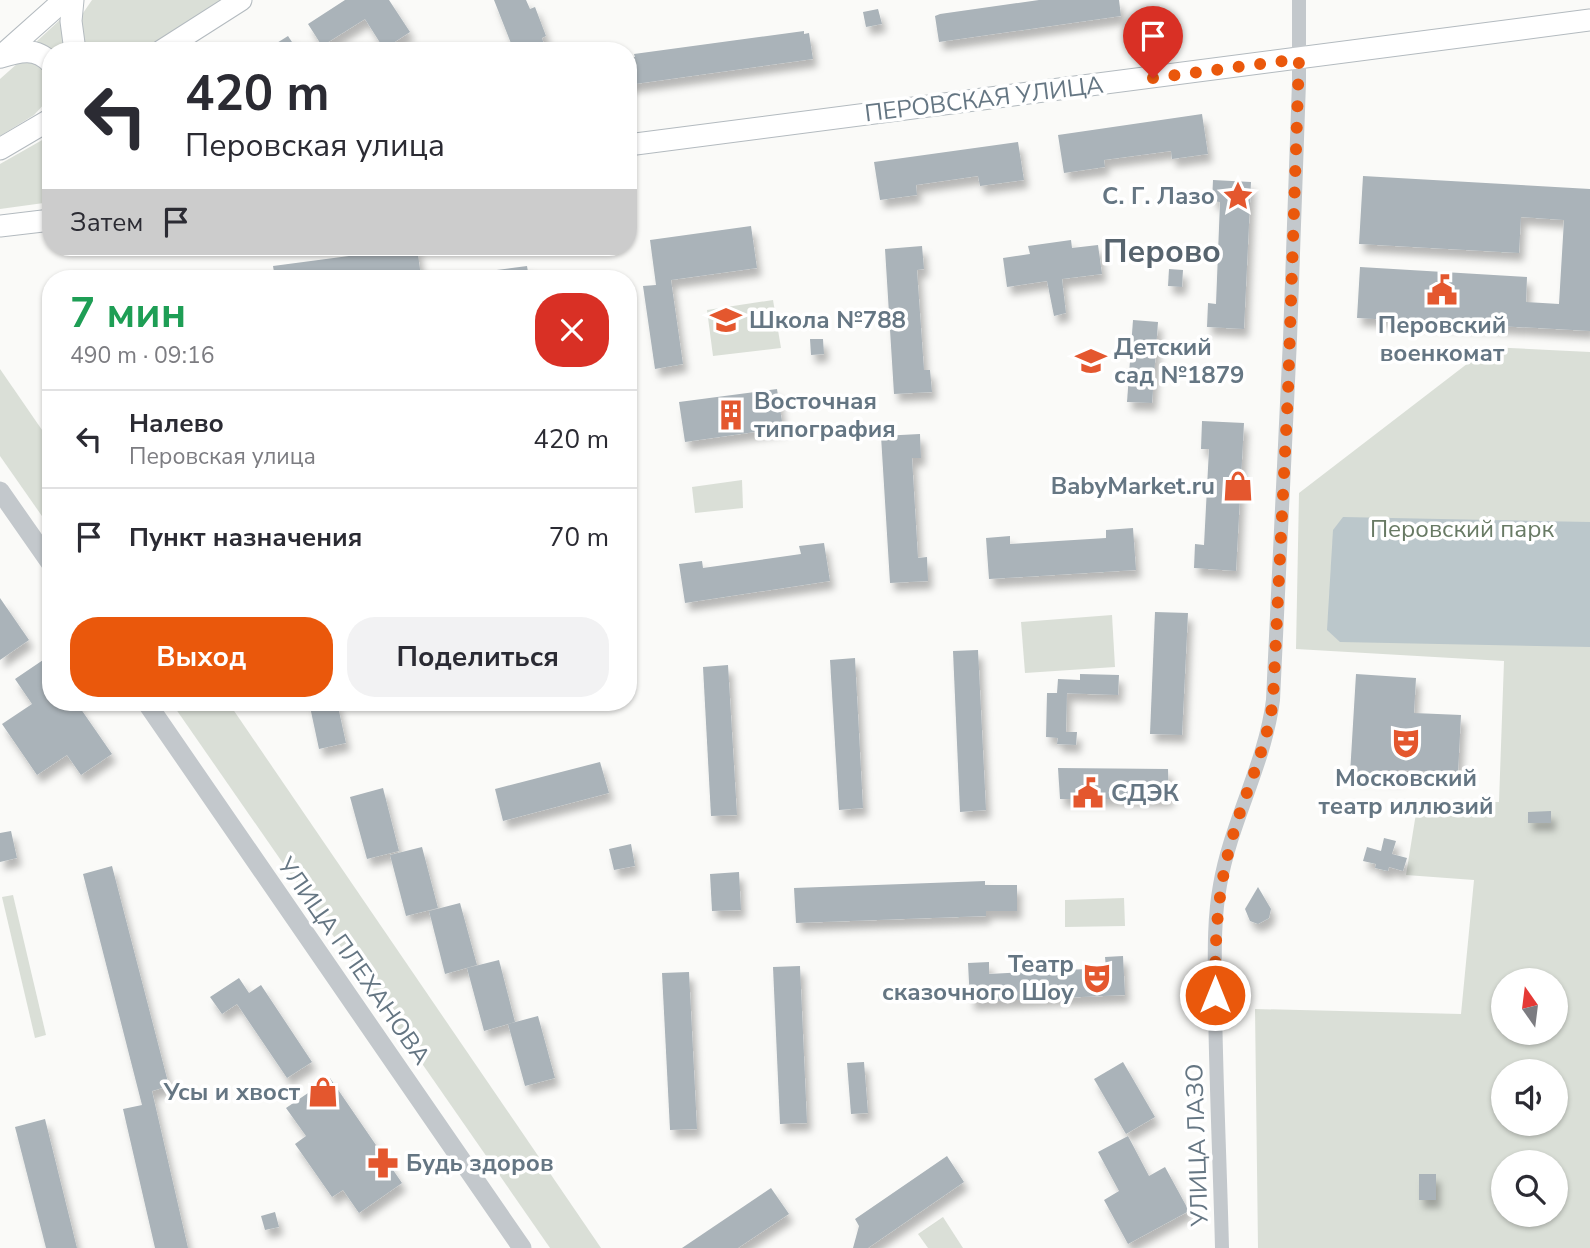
<!DOCTYPE html>
<html lang="ru">
<head>
<meta charset="utf-8">
<style>
  body { margin:0; font-family:"Nunito Sans",sans-serif; background:#f2f2f3; color:#2b2b33; height:100vh; display:flex; flex-direction:column; font-size:26px; white-space:nowrap }
  * { box-sizing:border-box; margin:0 }
  p { font-size:23px; color:#7c7c81 }
  .icon { flex:none; width:38px; height:38px; fill:none; stroke:currentColor; stroke-width:2; stroke-linecap:round; stroke-linejoin:round }
  .map { position:relative; flex:1; overflow:hidden }
  .details { position:absolute; left:42px; top:270px; width:595px; height:441px; display:flex; flex-direction:column; background:#fff; border-radius:28px; box-shadow:0 2px 5px #0004 }
  .details>* { flex:none }
  .top-card { position:absolute; left:42px; top:42px; width:595px; height:214px; border-radius:28px; box-shadow:0 2px 5px #0004; background:#fff; color:#2b2b33; overflow:hidden }
  .needle { width:46px; rotate:346deg }
  .fabs { position:absolute; left:1491px; top:968px; display:grid; gap:14px }
  .fabs a { display:grid; place-items:center; width:77px; height:77px; border-radius:50%; background:#fff; box-shadow:0 2px 5px #0004; font-size:35px }
  .pin { position:absolute; display:grid; place-items:center; width:60px; height:60px; color:#fff; margin:-72px -30px; border-radius:50% 50% 50% 0; rotate:-45deg; box-shadow:0 0 7px #0007 }
  .pin .icon { rotate:45deg }
  .me { position:absolute; width:77px; margin:-38px; rotate:0deg; stroke-linejoin:round; filter:drop-shadow(0 0 5px #0008) }
  .turn { display:flex; align-items:center; gap:24px; height:147px; padding:0 28px; font-size:32px }
  .turn .icon { width:91px; height:91px; stroke-width:2.5 }
  .turn b { display:block; font-size:49px; line-height:60px }
  .then { display:flex; align-items:center; height:66px; padding:0 28px; background:#0003; gap:14px; font-size:26px }
  .round { display:grid; place-items:center; flex:none; width:74px; height:74px; border-radius:28px; background:#f2f2f3 }
  .summary { display:flex; align-items:center; justify-content:space-between; height:119px; padding:0 28px }
  h1 { font-size:42px; font-weight:700; line-height:52px; color:#1e9e55 }
  .button { display:flex; gap:14px; margin-top:auto; padding:14px 28px }
  .button a { flex:1; height:80px; border-radius:28px; background:#ea580c; color:#fff; font-size:28px; font-weight:700; line-height:80px; text-align:center }
  .button a+a { background:#f2f2f3; color:#2b2b33 }
  ul { padding:0; list-style:none }
  li { display:flex; align-items:center; gap:21px; height:98px; padding:0 28px; border-top:2px solid #e1e1e2 }
  li div { flex:1 }
  li b { display:block; font-size:26px }
  li em { font-style:normal }
  .map>svg:first-child { display:block }
  .green { fill:#dadfd7; fill-rule:evenodd }
  .water { fill:#bbc7cb }
  .building { fill:#aab3b9; filter:url(#shadow) }
  .lines { fill:none; stroke-linecap:round; stroke-linejoin:round }
  .secondary-casing { stroke:#b3babf; stroke-width:23 }
  .minor { stroke:#c3c8cc; stroke-width:14 }
  .tertiary { stroke:#c3c8cc; stroke-width:19 }
  .secondary { stroke:#fff; stroke-width:21 }
  .route { stroke:#ea580c; stroke-width:12; stroke-dasharray:0 21.6 }
  .labels { text-anchor:middle; dominant-baseline:central; stroke-width:7; stroke-linejoin:round; paint-order:stroke }
  .street-label { font-size:24px; fill:#657683; stroke:#fff }
  .poi-label { font-size:24px; font-weight:bold; fill:#657683; stroke:#fff; text-anchor:start }
  .park-label { font-size:24px; fill:#687a64; stroke:#fff }
  .district-label { font-size:32px; font-weight:bold; fill:#57646e; stroke:#fff }
</style>
</head>
<body>
<div class="map">
<svg width="1590" height="1248" viewBox="0 0 1590 1248">
  <defs>
    <filter id="shadow"><feDropShadow dx="4.5" dy="8" stdDeviation="3.5" flood-color="#0004"/></filter>
  </defs>
  <rect width="100%" height="100%" fill="#fafaf8"/>
  <!-- green -->
  <g class="green">
    <path d="M92,0H225L144,51H86L81,16Z"/>
    <path d="M63,17L68,51H51L35,43Z"/>
    <path d="M29,62C48,65 53,81 49,99L34,115L0,136V79L18,63Z"/>
    <path d="M51,135V202L0,209V164Z"/>
    <path d="M773,300L781,348L713,356L707,310Z"/>
    <path d="M1489,347L1590,352V1248H1258L1255,1009L1461,1014L1474,880L1406,875L1418,801L1499,802L1504,661L1296,649L1299,493ZM1503,980H1556V1032H1503ZM1503,1071H1556V1124H1503ZM1503,1162H1556V1214H1503Z"/>
    <path d="M0,369L51,443V529L0,456Z"/>
    <path d="M742,480L743,508L695,513L692,487Z"/>
    <path d="M1112,615L1115,667L1025,673L1021,622Z"/>
    <path d="M171,702H228L601,1248H550Z"/>
    <path d="M13,895L46,1035L35,1038L2,897Z"/>
    <path d="M1124,898L1125,926L1065,927V900Z"/>
    <path d="M943,1217L963,1248H928L918,1234Z"/>
  </g>
  <!-- water -->
  <path class="water" d="M1343,517L1590,522V647L1340,642L1327,630L1333,530Z"/>
  <!-- building -->
  <g class="building">
    <path d="M345,0H389L410,32L384,49L365,19L322,46L308,24Z"/>
    <path d="M494,0H526L530,9L535,7L546,36L542,38L546,51H514Z"/>
    <path d="M1039,0H1119L1121,16L939,42L935,16L940,14Z"/>
    <path d="M878,9L882,24L866,27L863,12Z"/>
    <path d="M804,31V34L809,33L813,59L628,85V58L635,57L634,54Z"/>
    <path d="M288,36L298,51H264Z"/>
    <path d="M1202,114L1208,154L1172,159L1171,151L1104,160L1105,167L1064,173L1058,135Z"/>
    <path d="M1018,142L1024,180L980,186L978,176L916,185L917,195L880,200L874,162Z"/>
    <path d="M1363,176L1590,189V331L1357,318L1360,267L1527,277L1526,302L1559,304L1564,220L1521,217L1519,253L1359,244Z"/>
    <path d="M1213,180L1251,182L1244,329L1207,327L1208,303L1216,304L1220,202L1212,201Z"/>
    <path d="M751,226L757,268L671,280L683,364L655,369L643,286L656,285L650,240Z"/>
    <path d="M1071,240L1072,248L1098,245L1102,274L1062,279L1066,313L1054,316L1047,281L1007,287L1003,258L1030,254L1028,246Z"/>
    <path d="M922,246L924,269L917,270L924,370H930L932,392L894,394L885,249Z"/>
    <path d="M417,247L421,277L275,278L273,266Z"/>
    <path d="M527,266L529,278H490L489,271Z"/>
    <path d="M1169,269L1183,270L1182,287L1168,286Z"/>
    <path d="M1133,320L1158,322L1152,403L1127,402Z"/>
    <path d="M810,339H823L824,354L811,355Z"/>
    <path d="M777,389L783,428L685,442L679,402Z"/>
    <path d="M1202,421L1244,423L1236,571L1194,568L1195,544L1204,545L1209,449H1201Z"/>
    <path d="M920,434L921,458H912L918,558L927,557L928,581L890,583L881,436Z"/>
    <path d="M1133,528L1136,570L989,579L986,538L1010,536V544L1106,538V530Z"/>
    <path d="M824,543L830,581L685,603L679,564L702,561L703,568L801,554L799,546Z"/>
    <path d="M0,598L29,640L0,660Z"/>
    <path d="M1155,612L1188,613L1182,735L1150,734Z"/>
    <path d="M978,650L986,810L960,812L953,651Z"/>
    <path d="M46,658L51,665V702H76L112,754L81,775L67,755L37,775L2,724L32,704L15,679Z"/>
    <path d="M855,658L863,808L839,810L830,660Z"/>
    <path d="M728,665L737,815L711,816L703,667Z"/>
    <path d="M1080,674L1119,675L1118,695L1057,693L1058,679L1080,680Z"/>
    <path d="M1356,674L1416,678L1414,713L1461,715L1458,773L1398,770V777L1350,774Z"/>
    <path d="M1047,693H1067L1066,732H1077L1076,745L1057,744L1058,738L1046,737Z"/>
    <path d="M309,702H337L346,743L319,749Z"/>
    <path d="M600,762L609,793L503,821L495,789Z"/>
    <path d="M1058,768L1168,769L1169,799H1060Z"/>
    <path d="M383,788L399,851L367,859L350,797Z"/>
    <path d="M1551,811V823H1528V812Z"/>
    <path d="M11,831L17,858L0,862V833Z"/>
    <path d="M1384,838L1396,841L1392,854L1407,858L1403,871L1389,867L1388,871L1375,868L1376,864L1363,861L1367,847L1381,851Z"/>
    <path d="M631,844L635,866L614,870L609,849Z"/>
    <path d="M422,847L438,908L406,916L390,855Z"/>
    <path d="M112,866L169,1086L152,1091L188,1248H155L123,1109L142,1105L83,874Z"/>
    <path d="M739,872L741,910L712,911L710,874Z"/>
    <path d="M985,881V885H1017V911H986V916L796,923L794,888Z"/>
    <path d="M1258,887L1271,909L1269,918L1258,924L1250,921L1245,909Z"/>
    <path d="M460,903L477,965L445,974L429,911Z"/>
    <path d="M1123,956L1125,995L970,1002L968,963L989,962V974L1106,968L1105,957Z"/>
    <path d="M499,960L515,1022L484,1031L467,968Z"/>
    <path d="M800,966L807,1123L780,1124L773,967Z"/>
    <path d="M689,972L697,1129L670,1130L662,973Z"/>
    <path d="M239,978L249,993L261,985L312,1062L287,1078L237,1004L222,1014L210,997Z"/>
    <path d="M538,1016L555,1078L525,1086L508,1024Z"/>
    <path d="M864,1062L868,1113L851,1114L847,1063Z"/>
    <path d="M1123,1062L1155,1117L1126,1134L1094,1079Z"/>
    <path d="M330,1078L402,1183L359,1213L343,1190L332,1197L295,1144L306,1136L286,1108Z"/>
    <path d="M45,1119L77,1248H46L15,1127Z"/>
    <path d="M1128,1136L1149,1176L1165,1167L1189,1211L1128,1244L1104,1200L1119,1191L1098,1152Z"/>
    <path d="M947,1156L964,1182L868,1248H853L859,1226L855,1219Z"/>
    <rect x="1419" y="1174" width="17" height="26"/>
    <path d="M771,1188L789,1214L738,1248H682Z"/>
    <path d="M275,1212L279,1227L265,1230L261,1216Z"/>
  </g>
  <g class="lines">
    <!-- secondary casing -->
    <g class="secondary-casing">
      <g id="secondary">
        <path d="M73,0L71,21L75,51"/>
        <path d="M161,51L241,0"/>
        <path d="M0,57L64,0"/>
        <path d="M1,57C20,51 36,47 51,63"/>
        <path d="M628,145L1590,20"/>
        <path d="M0,149L51,119"/>
        <path d="M0,226L51,220"/>
      </g>
    </g>
    <!-- minor -->
    <path class="minor" d="M1222,1248C1220,1166 1216,1084 1215,1002C1215,963 1213,923 1220,885C1231,821 1265,764 1273,700L1290,339L1299,82V0"/>
    <!-- tertiary -->
    <g class="tertiary">
      <path d="M0,491L51,564"/>
      <path d="M146,702L522,1248"/>
    </g>
    <!-- secondary -->
    <use href="#secondary" class="secondary"/>
  </g>
  <g class="lines">
    <!-- route -->
    <path class="route" d="M1153,78L1299,59L1288,392L1273,700C1267,748 1246,789 1233,835C1217,890 1215,938 1215,995"/>
  </g>
  <!-- icons -->
  <defs>
    <g id="sight-bare" transform="scale(2.415)"><path d="M0-6L1.8-2.2L6-1.7L2.9 1.2L3.7 5.4L0 3.3L-3.7 5.4L-2.9 1.2L-6-1.7L-1.8-2.2Z" fill="#e4572e" stroke="#fff" stroke-width="2.5" paint-order="stroke"/></g>
    <g id="civic-bare" transform="scale(2.415)"><path d="M-.6-6.5H3V-4.5H.6V-3L4-1V1h2V6H-6V1h2V-1L-.6-3ZM-1.2 2.5V6h2.4V2.5Z" fill="#e4572e" stroke="#fff" stroke-width="2.5" paint-order="stroke"/></g>
    <g id="school-bare" transform="scale(2.415)"><path d="M0-5L7-2L0 1L-7-2ZM-4 1L0 2.5L4 1V4Q0 6-4 4Z" fill="#e4572e" stroke="#fff" stroke-width="2.5" paint-order="stroke"/></g>
    <g id="building-bare" transform="scale(2.415)"><path d="M-4-6H4V6H1V3H-1V6H-4ZM-2.5-4.3h1.7v1.8h-1.7ZM.8-4.3h1.7v1.8H.8ZM-2.5-1h1.7V.8h-1.7ZM.8-1h1.7V.8H.8Z" fill="#e4572e" stroke="#fff" stroke-width="2.5" paint-order="stroke"/></g>
    <g id="shop-bare" transform="scale(2.415)"><path d="M-5-2.5h2.3a2.7 3.5 0 0 1 5.4 0H5L5.5 6h-11ZM-1.5-2.5h3a1.5 2.3 0 0 0-3 0Z" fill="#e4572e" stroke="#fff" stroke-width="2.5" paint-order="stroke"/></g>
    <g id="theatre-bare" transform="scale(2.415)"><path d="M-5-5.5Q0-4 5-5.5V0Q5 5 0 6Q-5 5-5 0ZM-3.3-2.5H-1v1.5H-3.3ZM1-2.5H3.3v1.5H1ZM-2.8 1Q0 5.5 2.8 1Z" fill="#e4572e" stroke="#fff" stroke-width="2.5" paint-order="stroke"/></g>
    <g id="pharmacy-bare" transform="scale(2.415)"><path d="M-2-6h4v4h4v4h-4v4h-4v-4h-4v-4h4Z" fill="#e4572e" stroke="#fff" stroke-width="2.5" paint-order="stroke"/></g>
  </defs>
  <g fill-rule="evenodd">
    <use href="#sight-bare" x="1238" y="196"/>
    <use href="#civic-bare" x="1442" y="290"/>
    <use href="#school-bare" x="726" y="320"/>
    <use href="#school-bare" x="1091" y="361"/>
    <use href="#building-bare" x="731" y="415"/>
    <use href="#shop-bare" x="1238" y="486"/>
    <use href="#theatre-bare" x="1406" y="743"/>
    <use href="#civic-bare" x="1088" y="793"/>
    <use href="#theatre-bare" x="1097" y="978"/>
    <use href="#shop-bare" x="323" y="1092"/>
    <use href="#pharmacy-bare" x="383" y="1163"/>
  </g>
  <g class="labels">
    <!-- street labels -->
    <g class="street-label">
      <text transform="translate(984 99) rotate(-7)">ПЕРОВСКАЯ УЛИЦА</text>
      <text transform="translate(354 961) rotate(55)">УЛИЦА ПЛЕХАНОВА</text>
      <text transform="translate(1197 1145) rotate(-92)">УЛИЦА ЛАЗО</text>
    </g>
    <!-- poi labels -->
    <g class="poi-label">
      <text x="1215" y="196" text-anchor="end">С. Г. Лазо</text>
      <text x="749" y="320">Школа №788</text>
      <text x="1442" y="325" text-anchor="middle">Перовский<tspan x="1442" dy="28">военкомат</tspan></text>
      <text x="1114" y="347">Детский<tspan x="1114" dy="28">сад №1879</tspan></text>
      <text x="754" y="401">Восточная<tspan x="754" dy="28">типография</tspan></text>
      <text x="1215" y="486" text-anchor="end">BabyMarket.ru</text>
      <text x="1406" y="778" text-anchor="middle">Московский<tspan x="1406" dy="28">театр иллюзий</tspan></text>
      <text x="1111" y="793">СДЭК</text>
      <text x="1074" y="964" text-anchor="end">Театр<tspan x="1074" dy="28">сказочного Шоу</tspan></text>
      <text x="300" y="1092" text-anchor="end">Усы и хвост</text>
      <text x="406" y="1163">Будь здоров</text>
    </g>
    <!-- park labels -->
    <g class="park-label">
      <text x="1462" y="529">Перовский парк</text>
    </g>
    <!-- district labels -->
    <g class="district-label">
      <text x="1162" y="251">Перово</text>
    </g>
  </g>
</svg>
<div class="fabs">
<a><svg class="needle" viewBox="-14 -14 28 28"><path d="M0-13l5 13h-10z" fill="#e53935"/><path d="M0 13l5-13h-10z" fill="#7c7c81"/></svg></a>
<a><svg class="icon" aria-label="sound" viewBox="0 0 24 24"><path d="M4 9h4l5-4v14l-5-4H4zM17 9q2 3 0 6"/></svg></a>
<a><svg class="icon" aria-label="search" viewBox="0 0 24 24"><circle cx="10" cy="10" r="6"/><path d="M15 15l6 6"/></svg></a>
</div>
<div class="pin" style="left:1153px;top:78px;background:#d93025"><svg class="icon" aria-label="arrive" viewBox="0 0 24 24"><path d="M6 21V4h12l-3 4 3 4H6"/></svg></div>
<svg class="me" style="left:1215px;top:995px" viewBox="-20 -20 40 40"><circle r="17" fill="#ea580c" stroke="#fff" stroke-width="3"/><path d="M0-11L8 9 0 5-8 9z" fill="#fff"/></svg>
<div class="top-card">
<div class="turn"><svg class="icon" aria-label="left" viewBox="0 0 24 24"><path d="M17 20v-9H6M10 6l-5 5 5 5"/></svg><div><b>420 m</b>Перовская улица</div></div>
<div class="then">Затем<svg class="icon" aria-label="arrive" viewBox="0 0 24 24"><path d="M6 21V4h12l-3 4 3 4H6"/></svg></div>
</div>
<section class="details">
<div class="summary"><div><h1>7 мин</h1><p>490 m · 09:16</p></div><a class="round" style="background:#d93025;color:#fff"><svg class="icon" aria-label="close" viewBox="0 0 24 24"><path d="M6 6l12 12M18 6L6 18"/></svg></a></div>
<ul>
<li><svg class="icon" aria-label="left" viewBox="0 0 24 24"><path d="M17 20v-9H6M10 6l-5 5 5 5"/></svg><div><b>Налево</b><p>Перовская улица</p></div><em>420 m</em></li>
<li><svg class="icon" aria-label="arrive" viewBox="0 0 24 24"><path d="M6 21V4h12l-3 4 3 4H6"/></svg><div><b>Пункт назначения</b></div><em>70 m</em></li>
</ul>
<div class="button"><a>Выход</a><a>Поделиться</a></div>
</section>
</div>
</body>
</html>
